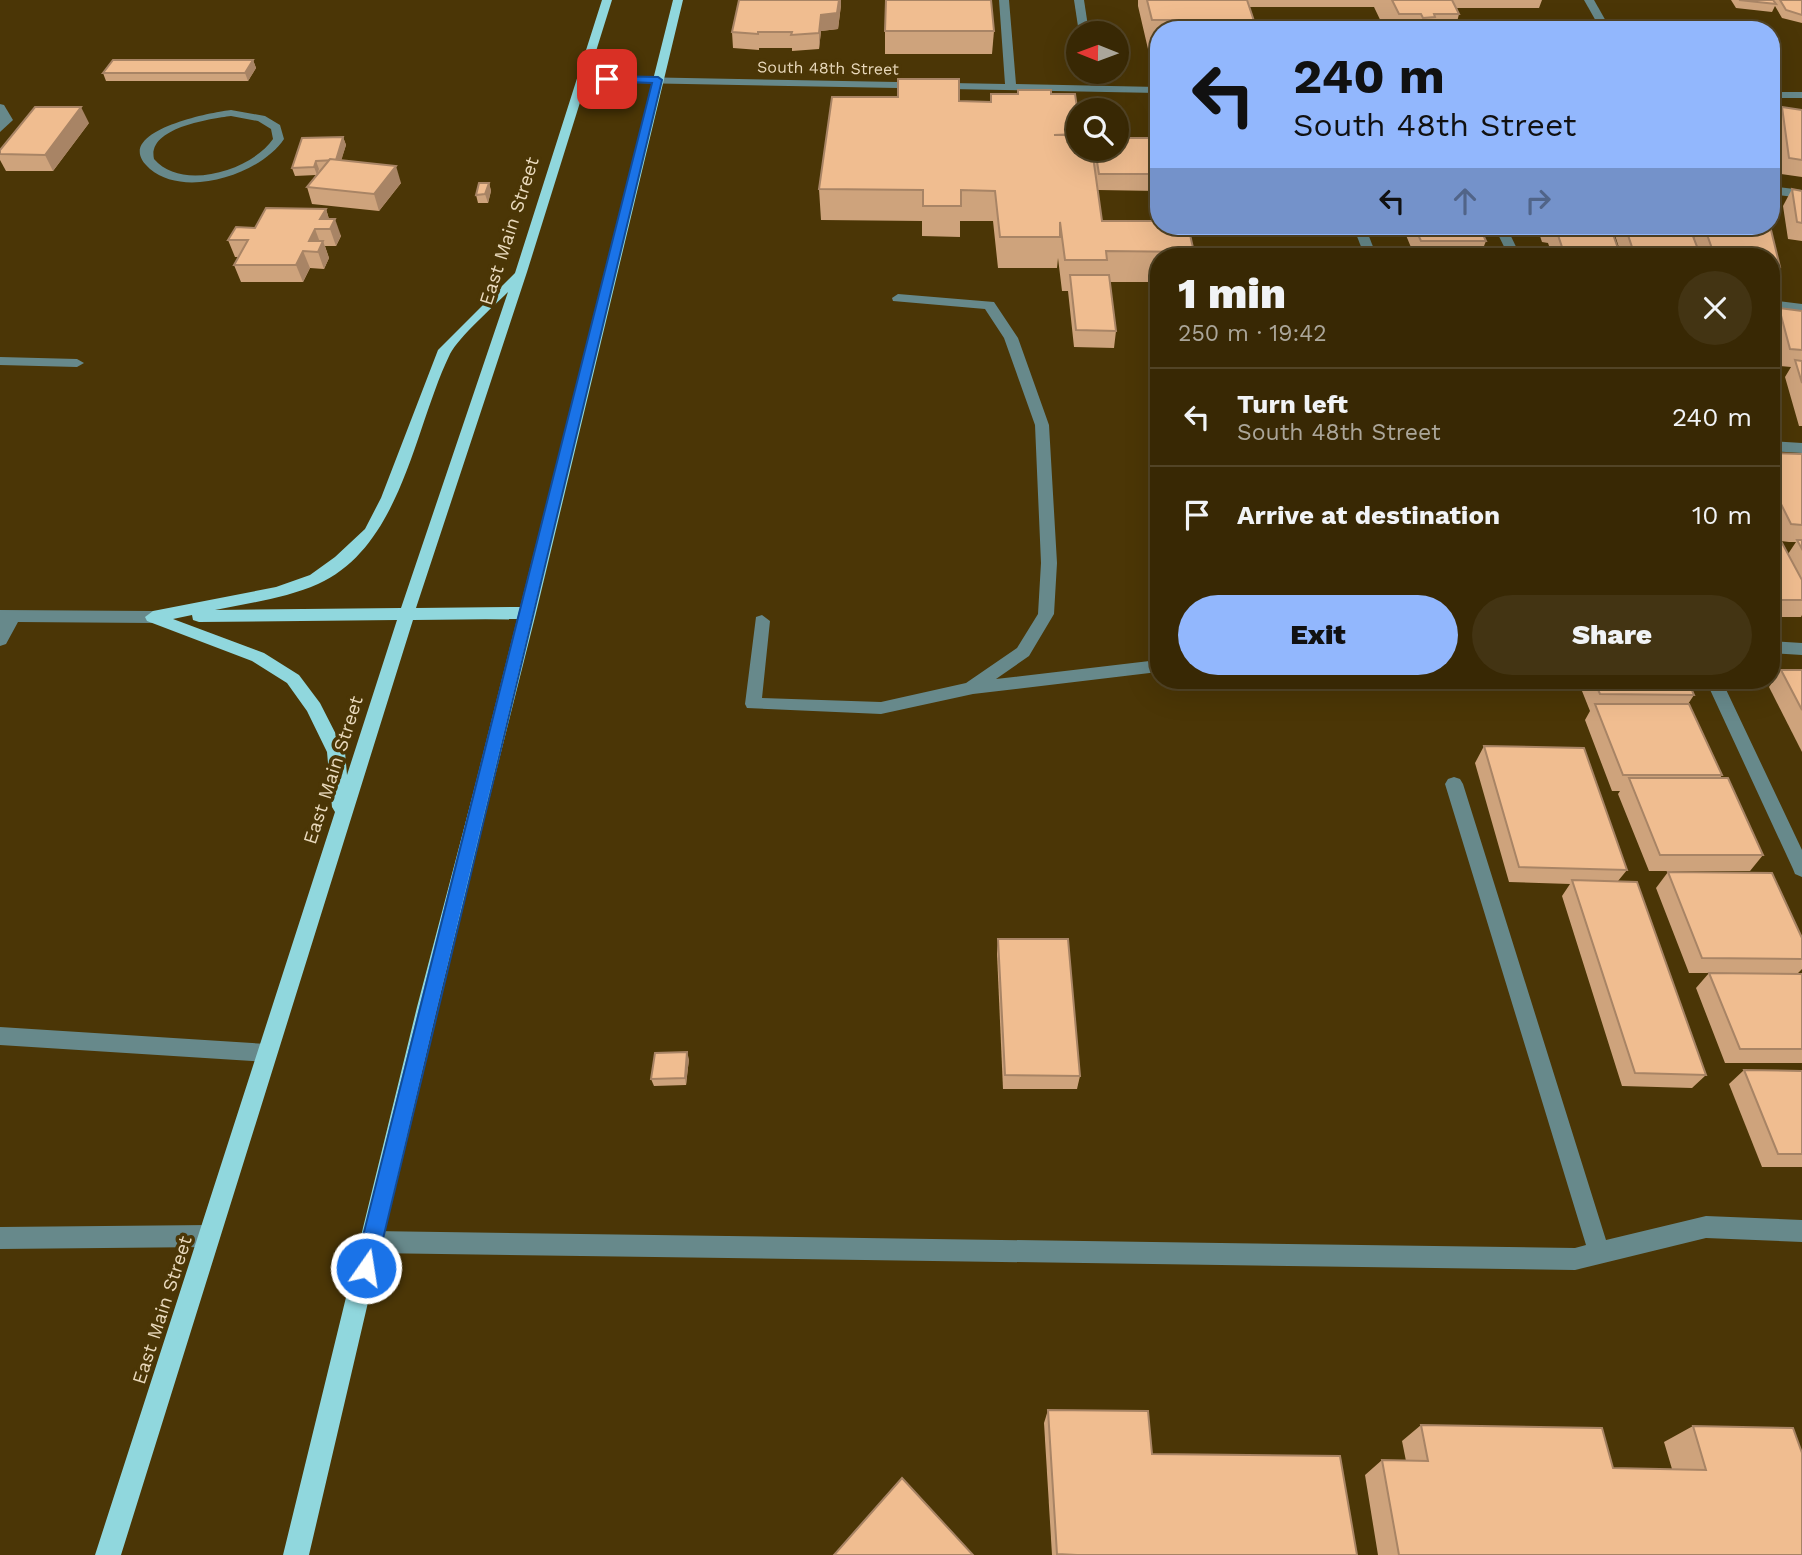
<!DOCTYPE html>
<html lang="en">
<head>
<meta charset="utf-8">
<style>
  body { margin:0; font-family:"Work Sans",sans-serif; background:#433413; color:#f1f3f6; height:100vh; display:flex; flex-direction:column; font-size:26px; white-space:nowrap }
  * { box-sizing:border-box; margin:0 }
  p { font-size:23px; color:#aba69a }
  .icon { flex:none; width:38px; height:38px; fill:none; stroke:currentColor; stroke-width:2; stroke-linecap:round; stroke-linejoin:round }
  .map { position:relative; flex:1; overflow:hidden }
  .sheet { position:absolute; left:1150px; top:248px; width:630px; height:441px; display:flex; flex-direction:column; background:#382804; border-radius:28px; box-shadow:0 7px 28px #0002,0 0 0 2px #524426 }
  .sheet>* { flex:none }
  .top-card { position:absolute; left:1150px; top:21px; width:630px; height:214px; border-radius:28px; box-shadow:0 7px 28px #0002,0 0 0 2px #524426; background:#92b7fd; color:#111; overflow:hidden }
  .needle { width:46px; rotate:271deg }
  .tools { position:absolute; left:1066px; top:21px; display:grid; gap:14px }
  .tools a { display:grid; place-items:center; width:63px; height:63px; border-radius:50%; background:#382804; box-shadow:0 7px 28px #0002,0 0 0 2px #524426; font-size:35px }
  .pin { position:absolute; display:grid; place-items:center; width:60px; height:60px; color:#fff; margin:-30px; border-radius:14px; box-shadow:0 4px 10px #0006 }
  .me { position:absolute; width:77px; margin:-38px; rotate:13deg; stroke-linejoin:round; filter:drop-shadow(0 0 5px #0008) }
  .turn { display:flex; align-items:center; gap:24px; height:147px; padding:0 28px; font-size:32px }
  .turn .icon { width:91px; height:91px; stroke-width:2.5 }
  .turn b { display:block; font-size:49px; line-height:60px }
  .lanes { display:flex; align-items:center; height:66px; padding:0 28px; background:#0003; justify-content:center; gap:35px; direction:ltr }
  .lanes .off { opacity:.35 }
  .round { display:grid; place-items:center; flex:none; width:74px; height:74px; border-radius:37px; background:#433413 }
  .overview { display:flex; align-items:center; justify-content:space-between; height:119px; padding:0 28px }
  h1 { font-size:42px; font-weight:800; line-height:52px }
  .primary-button { display:flex; gap:14px; margin-top:auto; padding:14px 28px }
  .primary-button a { flex:1; height:80px; border-radius:42px; background:#92b7fd; color:#111; font-size:28px; font-weight:800; line-height:80px; text-align:center }
  .primary-button a+a { background:#433413; color:#f1f3f6 }
  ul { padding:0; list-style:none }
  li { display:flex; align-items:center; gap:21px; height:98px; padding:0 28px; border-top:2px solid #524426 }
  li div { flex:1 }
  li b { display:block; font-size:26px }
  li em { font-style:normal }
  .map>svg:first-child { display:block }
  .lines { fill:none; stroke-linecap:round; stroke-linejoin:round }
  .minor { fill:#67898b; fill-rule:evenodd }
  .major { fill:#90d7dd; fill-rule:evenodd }
  .wall { fill:#cea37c; fill-rule:evenodd }
  .shaded-wall { fill:#a88465 }
  .building { fill:#f0bd90; stroke:#a88465; stroke-width:2 }
  .route { fill:#1a73e8; stroke:#114b97; stroke-width:2 }
  .labels { text-anchor:middle; dominant-baseline:central; stroke-width:7; stroke-linejoin:round; paint-order:stroke }
  .far-street-label { font-size:16px; fill:#e9d9bc; stroke:#4b3606 }
  .street-label { font-size:19px; fill:#e9d9bc; stroke:#4b3606 }
</style>
</head>
<body>
<div class="map">
<svg width="1802" height="1555" viewBox="0 0 1802 1555">
  <rect width="100%" height="100%" fill="#4b3606"/>
  <g class="lines">
    <!-- minor -->
    <g class="minor">
      <path d="M999,0H1009L1016,84L1158,87V93L582,82L577,79L582,76L1005,84Z"/>
      <path d="M1074,0H1084L1089,33H1079Z"/>
      <path d="M1584,0H1594L1611,30H1601Z"/>
      <rect x="1771" y="92" width="31" height="6"/>
      <path d="M0,104L4,105L13,120L0,132Z"/>
      <path d="M231,110L265,116L280,125L284,139C261,174 185,199 150,169C107,132 212,112 231,110ZM231,116L258,121L271,129L273,139C252,170 182,192 154,159C147,128 209,119 231,116Z"/>
      <path d="M1771,186L1802,190V198L1771,194Z"/>
      <path d="M1353,226H1365L1377,257H1365Z"/>
      <path d="M1494,226H1506L1521,257H1509Z"/>
      <path d="M898,294L994,302L1018,338L1049,425L1057,563L1054,614L1029,656L996,679L1158,660V672L973,694L881,714L747,708L745,704L756,617L762,615L770,621L762,698L881,702L966,683L1017,648L1038,614L1041,563L1035,425L1004,338L985,309L893,301L892,298Z"/>
      <path d="M1771,300L1802,304V312L1771,308Z"/>
      <path d="M0,357L77,359L84,363L77,367L0,365Z"/>
      <path d="M1771,441L1802,443V453L1771,451Z"/>
      <path d="M0,610L153,611L161,617L153,623L18,622L6,644L0,646Z"/>
      <path d="M1771,641L1802,643V655L1771,653Z"/>
      <path d="M1706,681H1722L1802,850V877L1795,874L1793,869Z"/>
      <path d="M1454,777L1460,779L1463,784L1606,1240L1706,1216L1802,1220V1242L1706,1238L1575,1270L372,1253L364,1250L361,1242L364,1234L372,1231L1575,1248L1586,1245L1445,784L1448,779Z"/>
      <path d="M0,1027L267,1044L274,1047L277,1053L274,1059L267,1062L0,1045Z"/>
      <path d="M209,1225L217,1228L220,1236L217,1244L209,1247L0,1249V1227Z"/>
    </g>
    <!-- major -->
    <path class="major" d="M602,0H612L527,272L416,608L521,607L673,0H683L536,613L437,1007L309,1555H283L417,1007L519,619L413,620L121,1555H95L335,812L332,807L327,752L307,711L287,683L252,661L147,621L145,617L153,611L276,587L310,575L335,557L365,529L381,498L438,350L515,273ZM508,292L401,608L215,610C250,603 286,598 318,584C402,546 414,428 450,354C459,337 493,307 508,292ZM192,615L193,620L199,622L397,620L347,775L345,752L320,703L299,675L264,653L173,619Z"/>
  </g>
  <!-- wall -->
  <g class="wall">
    <path d="M1138,0H1542L1539,8H1457L1459,14L1455,30H1385L1374,7H1249L1254,21L1253,30H1158V49H1148L1138,6Z"/>
    <path d="M1731,0H1802V23L1782,18L1775,6L1772,12L1736,8Z"/>
    <path d="M841,5L838,29L821,31L819,49L792,51V48H759V50L733,48L732,32Z"/>
    <path d="M885,31H994L992,54H885Z"/>
    <path d="M253,60L256,68L248,81H106L103,73Z"/>
    <path d="M991,94H1051L1078,114V149H1116L1158,138V191L1098,190L1102,221L1194,252L1193,257H1158V282H1110L1116,331L1114,348L1074,347L1068,291H1062L1058,258L1057,268H998L993,221H960V237L922,236V221L821,220L819,189L959,101L991,102Z"/>
    <path d="M1782,107L1802,110V177L1781,174L1774,124Z"/>
    <path d="M89,123L53,171H6L0,160V150Z"/>
    <path d="M343,137L346,145L341,160L401,183L379,211L312,204L307,187L316,175L295,176L292,168Z"/>
    <path d="M489,183L491,191L488,203H478L476,195Z"/>
    <path d="M1792,189L1802,191V241L1788,239L1783,206Z"/>
    <path d="M326,209L329,219L341,236L336,246H325L329,258L324,269L310,268L303,282H241L234,265L239,257H235L228,240L255,228Z"/>
    <path d="M1404,226H1479L1486,241L1482,251L1494,257H1415L1403,228Z"/>
    <path d="M1540,226H1610L1620,254L1618,257H1553L1548,243L1542,242L1538,230Z"/>
    <path d="M1611,226H1689L1701,257H1622L1614,232L1617,227Z"/>
    <path d="M1691,226H1768L1766,229L1780,267L1771,283V257H1701L1694,238L1697,231H1692Z"/>
    <path d="M1779,308L1802,311V426H1799L1785,377L1791,367L1780,366L1772,334L1771,335V318L1772,321Z"/>
    <path d="M1771,337L1776,351L1771,360Z"/>
    <path d="M1771,453L1802,454V615L1801,617H1771V541H1780L1774,528L1771,532ZM1781,541L1789,542H1796L1788,554Z"/>
    <path d="M1781,670H1802V752L1769,687Z"/>
    <path d="M1578,681H1688L1694,695L1688,704L1722,775L1720,778L1763,855L1750,871H1649L1618,794L1620,791H1612L1585,720L1590,711Z"/>
    <path d="M1484,746L1627,870L1618,881L1706,1075L1692,1088L1622,1086L1562,896L1570,884L1509,882L1475,763Z"/>
    <path d="M1668,872L1802,938V969L1797,974H1802V1063H1725L1696,988L1709,973H1689L1656,888Z"/>
    <path d="M998,939L1080,1076L1077,1089H1003L997,954Z"/>
    <path d="M689,1059L686,1085L654,1086L651,1079Z"/>
    <path d="M1744,1070L1802,1071V1167H1762L1729,1084Z"/>
    <path d="M1048,1410L1152,1454L1357,1555H1052L1044,1423Z"/>
    <path d="M1421,1425L1613,1468L1672,1469L1664,1442L1693,1426L1802,1555H1378L1365,1475L1382,1460L1406,1461L1402,1441Z"/>
  </g>
  <!-- shaded-wall -->
  <g class="shaded-wall">
    <path d="M839,0H841V5L838,29L821,31L819,49V33L821,15Z"/>
    <path d="M253,60L256,68L248,81L245,73Z"/>
    <path d="M81,107L89,123L53,171L45,155Z"/>
    <path d="M343,137L346,145L339,168L336,160Z"/>
    <path d="M316,161L319,169L317,175L314,167Z"/>
    <path d="M396,166L401,183L379,211L374,194Z"/>
    <path d="M489,183L491,191L488,203L485,194Z"/>
    <path d="M326,209L331,226L320,219Z"/>
    <path d="M335,219L341,236L336,246L330,229Z"/>
    <path d="M315,229L321,245L323,241L329,258L324,269L318,252L309,241Z"/>
    <path d="M303,251L310,268L303,282L296,265Z"/>
    <path d="M687,1052L689,1059L686,1085L685,1078Z"/>
  </g>
  <!-- building -->
  <g class="building">
    <path d="M739,0H839L837,13L821,15L819,33L791,35L792,32H758V34L732,32Z"/>
    <path d="M886,0H991L994,31H885Z"/>
    <path d="M1147,0H1247L1254,21L1203,22L1204,27H1177L1176,20H1152Z"/>
    <path d="M1392,0H1452L1459,14H1434L1435,17L1423,18L1421,14H1399Z"/>
    <path d="M1739,0H1773L1776,4Z"/>
    <path d="M1780,0H1802V15L1786,10Z"/>
    <path d="M113,60H253L245,73H103Z"/>
    <path d="M898,79H959V101L991,102V94H1018V90H1051V94H1075L1078,114V134L1054,135H1078V149H1092L1102,221H1158V226H1188L1194,252L1106,251L1107,260H1065L1060,222V237H1000L995,191L961,190V206H923V190L819,189L832,97H898Z"/>
    <path d="M35,107H81L45,155L0,154V150Z"/>
    <path d="M1782,107L1802,110V160L1789,158Z"/>
    <path d="M343,137L336,160L316,161L314,167L292,168L302,138Z"/>
    <path d="M1116,138H1158V174H1099L1095,149H1116Z"/>
    <path d="M330,159L396,166L374,194L307,187Z"/>
    <path d="M479,183H489L485,194L476,195Z"/>
    <path d="M1792,189L1802,191V223L1797,222Z"/>
    <path d="M266,208L326,209L320,219H335L330,229H315L309,241H323L318,252L303,251L296,265H234L248,240H228L236,227L255,228Z"/>
    <path d="M1414,226H1479L1486,241H1421Z"/>
    <path d="M1554,226H1610L1620,254L1563,250L1555,226Z"/>
    <path d="M1625,226H1689L1701,257L1634,253Z"/>
    <path d="M1704,226H1738L1771,230L1780,267L1771,266V257H1715Z"/>
    <path d="M1425,251H1491L1494,257H1428Z"/>
    <path d="M1070,275H1109L1116,331L1076,330Z"/>
    <path d="M1779,308L1802,311V350L1790,349Z"/>
    <path d="M1771,318L1774,330H1771Z"/>
    <path d="M1771,337L1776,351H1771Z"/>
    <path d="M1795,360L1802,361V383Z"/>
    <path d="M1771,453L1802,454V525L1791,524L1771,484Z"/>
    <path d="M1771,516L1776,525H1771Z"/>
    <path d="M1797,540H1802V549Z"/>
    <path d="M1771,541H1781L1802,580V600H1771Z"/>
    <path d="M1781,670H1802V710Z"/>
    <path d="M1594,681H1688L1694,695L1600,694Z"/>
    <path d="M1595,704H1689L1722,775H1623Z"/>
    <path d="M1484,746L1584,748L1627,870L1519,867Z"/>
    <path d="M1629,778H1728L1763,855H1660Z"/>
    <path d="M1668,872L1772,873L1802,938V959L1702,958Z"/>
    <path d="M1572,880L1637,882L1706,1075L1635,1073Z"/>
    <path d="M998,939H1068L1080,1076L1005,1075Z"/>
    <path d="M1709,973L1802,974V1049H1740Z"/>
    <path d="M687,1052L685,1078L651,1079L655,1053Z"/>
    <path d="M1744,1070L1802,1071V1154H1778Z"/>
    <path d="M1048,1410L1148,1411L1152,1454L1340,1456L1357,1555H1077L1057,1554Z"/>
    <path d="M1421,1425L1602,1428L1613,1468L1706,1470L1693,1426L1793,1428L1802,1453V1555H1399L1382,1460L1428,1461Z"/>
    <path d="M902,1478L973,1555H834Z"/>
  </g>
  <!-- route -->
  <path class="route" d="M607,76L658,77L662,80C568,476 468,871 376,1268L373,1275L366,1278L358,1275L355,1268C451,872 554,478 652,83L604,81V77Z"/>
  <g class="labels">
    <!-- far-street labels -->
    <g class="far-street-label">
      <text transform="translate(828 68) rotate(1)">South 48th Street</text>
    </g>
    <!-- street labels -->
    <g class="street-label">
      <text transform="translate(509 231) rotate(-72)">East Main Street</text>
      <text transform="translate(333 770) rotate(-72)">East Main Street</text>
      <text transform="translate(162 1310) rotate(-72)">East Main Street</text>
    </g>
  </g>
</svg>
<div class="tools">
<a><svg class="needle" viewBox="-14 -14 28 28"><path d="M0-13l5 13h-10z" fill="#e53935"/><path d="M0 13l5-13h-10z" fill="#aba69a"/></svg></a>
<a><svg class="icon" aria-label="search" viewBox="0 0 24 24"><circle cx="10" cy="10" r="6"/><path d="M15 15l6 6"/></svg></a>
</div>
<div class="pin" style="left:607px;top:79px;background:#d93025"><svg class="icon" aria-label="arrive" viewBox="0 0 24 24"><path d="M6 21V4h12l-3 4 3 4H6"/></svg></div>
<svg class="me" style="left:366px;top:1268px" viewBox="-20 -20 40 40"><circle r="17" fill="#1a73e8" stroke="#fff" stroke-width="3"/><path d="M0-11L8 9 0 5-8 9z" fill="#fff"/></svg>
<div class="top-card">
<div class="turn"><svg class="icon" aria-label="left" viewBox="0 0 24 24"><path d="M17 20v-9H6M10 6l-5 5 5 5"/></svg><div><b>240 m</b>South 48th Street</div></div>
<div class="lanes"><svg class="icon" aria-label="left" viewBox="0 0 24 24"><path d="M17 20v-9H6M10 6l-5 5 5 5"/></svg><svg class="icon off" aria-label="ahead" viewBox="0 0 24 24"><path d="M12 20V5M6 11l6-6 6 6"/></svg><svg class="icon off" aria-label="right" viewBox="0 0 24 24"><path d="M7 20v-9h11M14 6l5 5-5 5"/></svg></div>
</div>
<section class="sheet">
<div class="overview"><div><h1>1 min</h1><p>250 m · 19:42</p></div><a class="round"><svg class="icon" aria-label="close" viewBox="0 0 24 24"><path d="M6 6l12 12M18 6L6 18"/></svg></a></div>
<ul>
<li><svg class="icon" aria-label="left" viewBox="0 0 24 24"><path d="M17 20v-9H6M10 6l-5 5 5 5"/></svg><div><b>Turn left</b><p>South 48th Street</p></div><em>240 m</em></li>
<li><svg class="icon" aria-label="arrive" viewBox="0 0 24 24"><path d="M6 21V4h12l-3 4 3 4H6"/></svg><div><b>Arrive at destination</b></div><em>10 m</em></li>
</ul>
<div class="primary-button"><a>Exit</a><a>Share</a></div>
</section>
</div>
</body>
</html>
